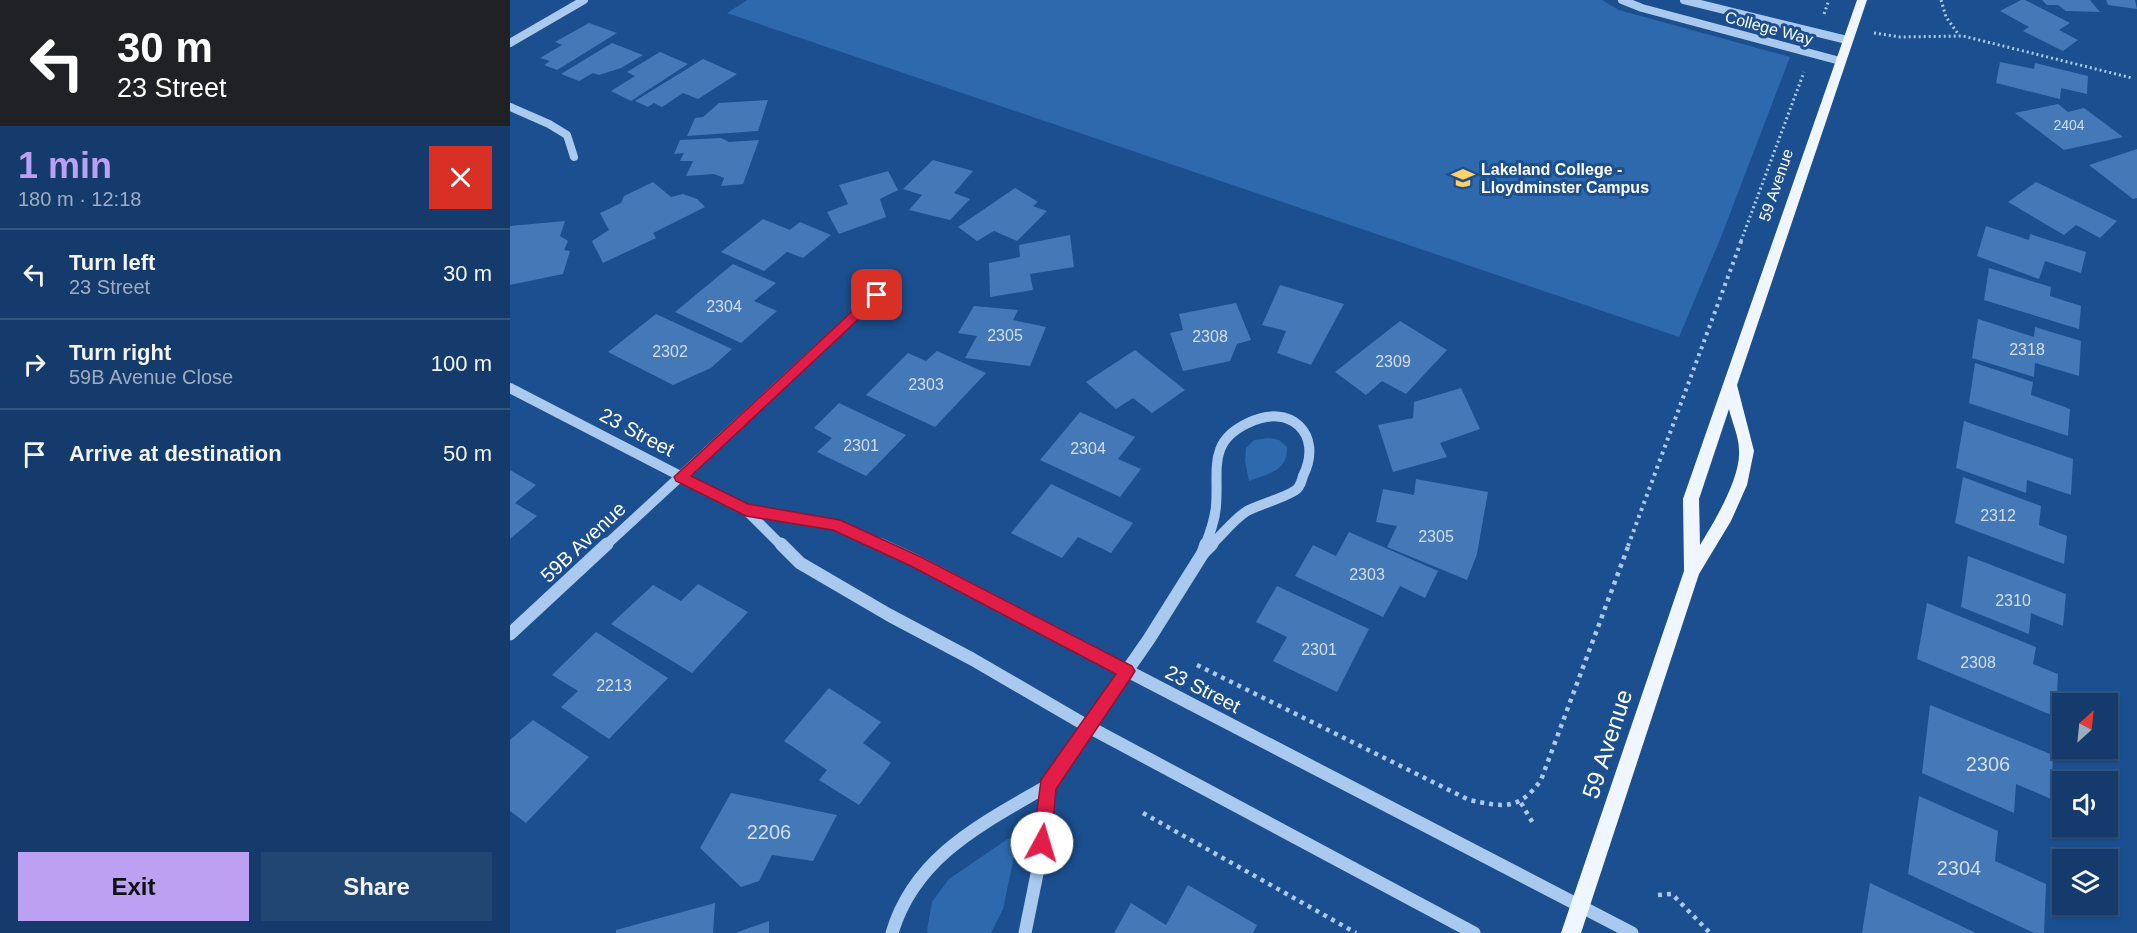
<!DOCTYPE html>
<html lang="en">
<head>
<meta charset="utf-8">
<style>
  body { margin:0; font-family:Arial,sans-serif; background:#214673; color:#f1f3f6; height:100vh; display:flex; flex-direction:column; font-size:22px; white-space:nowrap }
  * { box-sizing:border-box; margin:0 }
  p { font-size:20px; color:#9dadc1 }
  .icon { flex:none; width:33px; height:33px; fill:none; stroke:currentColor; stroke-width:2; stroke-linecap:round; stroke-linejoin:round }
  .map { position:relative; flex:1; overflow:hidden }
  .sheet { display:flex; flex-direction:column; background:#143b6b; width:510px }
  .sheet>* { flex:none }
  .hud { background:#202124; color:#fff; overflow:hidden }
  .needle { width:39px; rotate:27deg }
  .controls { position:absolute; left:1542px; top:693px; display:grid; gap:12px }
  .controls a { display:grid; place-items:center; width:66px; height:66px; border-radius:0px; background:#143b6b; box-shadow:0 2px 4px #0004,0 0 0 2px #33557e; font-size:30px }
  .pin { position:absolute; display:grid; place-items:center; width:51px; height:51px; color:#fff; margin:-26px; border-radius:12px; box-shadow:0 3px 9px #0006 }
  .me { position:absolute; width:66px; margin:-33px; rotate:6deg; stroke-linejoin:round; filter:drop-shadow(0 0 4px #0008) }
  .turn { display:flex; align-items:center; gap:21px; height:126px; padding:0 18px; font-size:27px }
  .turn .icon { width:78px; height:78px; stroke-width:2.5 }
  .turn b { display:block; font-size:42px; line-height:51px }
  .round { display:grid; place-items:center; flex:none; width:63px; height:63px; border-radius:0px; background:#214673 }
  .overview { display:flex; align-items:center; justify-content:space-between; height:102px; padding:0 18px }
  h1 { font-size:36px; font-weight:700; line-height:45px; color:#bca0f2 }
  .primary-button { display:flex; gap:12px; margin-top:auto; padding:12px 18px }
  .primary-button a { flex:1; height:69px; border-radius:0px; background:#bca0f2; color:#111; font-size:24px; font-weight:700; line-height:69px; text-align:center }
  .primary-button a+a { background:#214673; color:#f1f3f6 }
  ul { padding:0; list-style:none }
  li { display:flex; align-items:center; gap:18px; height:90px; padding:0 18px; border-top:2px solid #33557e }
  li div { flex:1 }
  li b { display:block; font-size:22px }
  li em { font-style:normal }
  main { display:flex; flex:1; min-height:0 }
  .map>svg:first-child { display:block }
  .green { fill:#2e69ad }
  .building { fill:#4478b7 }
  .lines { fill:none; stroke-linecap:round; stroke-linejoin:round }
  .path-far2 { stroke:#a9c9ee; stroke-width:3; stroke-dasharray:2 3; stroke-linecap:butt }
  .path-far1 { stroke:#a9c9ee; stroke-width:4; stroke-dasharray:3 4.5; stroke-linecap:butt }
  .path { stroke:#a9c9ee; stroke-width:4.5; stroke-dasharray:4 5; stroke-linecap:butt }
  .minor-far2 { stroke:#a9c9ee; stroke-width:8 }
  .minor-far1 { stroke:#a9c9ee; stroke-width:10 }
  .minor { stroke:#a9c9ee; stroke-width:13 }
  .major { fill:#f0f6ff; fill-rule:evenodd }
  .route { fill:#e11d48; stroke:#92132f; stroke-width:1.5 }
  .labels { text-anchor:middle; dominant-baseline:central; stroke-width:6; stroke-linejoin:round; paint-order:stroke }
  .far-number-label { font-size:14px; fill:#d0dded }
  .far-street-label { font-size:16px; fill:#fff; stroke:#1b4f8f }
  .far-poi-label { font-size:16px; font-weight:bold; fill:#fff; stroke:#1b4f8f; text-anchor:start }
  .number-label { font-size:16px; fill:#d0dded }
  .street-label { font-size:20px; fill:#fff; stroke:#1b4f8f }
  .near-number-label { font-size:20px; fill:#d0dded }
  .near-street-label { font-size:24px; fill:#fff; stroke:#1b4f8f }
</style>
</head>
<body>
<main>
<section class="sheet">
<div class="hud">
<div class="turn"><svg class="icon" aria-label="left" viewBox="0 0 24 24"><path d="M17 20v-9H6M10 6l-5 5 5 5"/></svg><div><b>30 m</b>23 Street</div></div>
</div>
<div class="overview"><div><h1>1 min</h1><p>180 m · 12:18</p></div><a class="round" style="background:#d93025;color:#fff"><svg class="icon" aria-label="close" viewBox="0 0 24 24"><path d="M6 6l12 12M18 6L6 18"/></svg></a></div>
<ul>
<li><svg class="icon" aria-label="left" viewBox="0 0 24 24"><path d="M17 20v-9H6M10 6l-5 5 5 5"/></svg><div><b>Turn left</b><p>23 Street</p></div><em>30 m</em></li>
<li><svg class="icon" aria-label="right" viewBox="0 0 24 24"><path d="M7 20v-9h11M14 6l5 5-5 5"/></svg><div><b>Turn right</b><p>59B Avenue Close</p></div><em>100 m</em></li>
<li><svg class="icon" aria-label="arrive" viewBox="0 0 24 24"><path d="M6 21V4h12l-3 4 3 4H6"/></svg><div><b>Arrive at destination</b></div><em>50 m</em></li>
</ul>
<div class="primary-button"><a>Exit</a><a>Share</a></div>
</section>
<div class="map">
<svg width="1627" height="933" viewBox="0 0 1627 933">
  <rect width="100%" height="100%" fill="#1b4f8f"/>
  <!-- green -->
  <g class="green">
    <path d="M237,0H1092L1109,10L1280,57L1211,237L1169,337L217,13Z"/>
    <path d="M759,438L769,440L777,447C778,471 758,474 739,481L735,461L736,448L744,440Z"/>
    <path d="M499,838L507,843L493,909L481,933H418L417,930L422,902L439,879Z"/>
  </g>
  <!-- building -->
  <g class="building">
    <path d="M1511,0H1515L1560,23L1549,30L1568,40L1553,51L1513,31L1519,27L1490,11Z"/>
    <path d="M1532,0H1580L1590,12L1556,11L1548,5H1537Z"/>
    <path d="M1596,0H1625L1627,9L1598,5Z"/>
    <path d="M79,23L107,33L47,70L34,65L40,61L30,58L52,45L45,42Z"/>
    <path d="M102,43L133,55L111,68L89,75L83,73L69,81L51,74Z"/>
    <path d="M150,52L178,64L121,101L101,91L125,76L117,72Z"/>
    <path d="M193,59L227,74L188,99L173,93L152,107L144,103L138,107L125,101Z"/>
    <path d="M1490,62L1524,69L1525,63L1578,76L1577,94L1551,88L1550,99L1486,83Z"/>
    <path d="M258,100L248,131L177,136L185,118L193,117L209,103Z"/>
    <path d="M1548,104L1558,112L1574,108L1613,137L1554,150L1505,113Z"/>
    <path d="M211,138L219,142L249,140L233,184L211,186L214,178L204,174L176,176L183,161H170L174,153L164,154L170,140Z"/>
    <path d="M1627,149V198L1623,199L1579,165Z"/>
    <path d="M423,160L463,171L444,193L460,199L440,220L399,210L412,195L393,189Z"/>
    <path d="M378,171L388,190L370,199L376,217L329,234L317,212L338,204L329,185Z"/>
    <path d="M143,182L161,197L173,194L187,199L195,207L143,233L146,238L93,263L82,241L99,230L90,213L111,203L114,196Z"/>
    <path d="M1526,182L1607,221L1590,238L1566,225L1554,235L1498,202Z"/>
    <path d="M505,188L528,202L523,206L537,211L507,241L484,231L467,241L448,227Z"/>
    <path d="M253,219L280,230L290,222L321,235L293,258L277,252L254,271L211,252Z"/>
    <path d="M55,221L50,236L58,241L54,250L60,251L53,274L0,285V226Z"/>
    <path d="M1476,226L1519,240L1520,234L1576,252L1571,273L1535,261L1529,279L1467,256Z"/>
    <path d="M560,235L564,267L520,274L523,290L480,297L479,263L510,257L509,245Z"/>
    <path d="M223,264L266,283L244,301L267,311L231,343L165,312Z"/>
    <path d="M1479,268L1541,287L1540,296L1571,306L1569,329L1474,300Z"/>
    <path d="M770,285L834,304L801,365L767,353L776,331L752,325Z"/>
    <path d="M726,303L741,340L727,344L720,361L673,371L660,333L673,330L669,314Z"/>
    <path d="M464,306L508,310L503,320L536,327L520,366L455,358L467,336L448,333Z"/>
    <path d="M146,314L222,349L201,368L163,385L98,352Z"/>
    <path d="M1468,319L1524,337L1525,327L1571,341L1569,376L1525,363L1524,377L1462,358Z"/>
    <path d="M890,321L937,350L896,394L872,381L856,395L825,372Z"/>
    <path d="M625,350L675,390L642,413L623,398L606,409L576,382Z"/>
    <path d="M427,351L476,373L425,427L356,395L398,353L416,361Z"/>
    <path d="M1465,363L1523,382L1521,395L1560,409L1558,436L1459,403Z"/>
    <path d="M951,388L970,429L930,443L937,457L883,472L868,425L903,418L904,402Z"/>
    <path d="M329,403L396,435L356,476L307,452L322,438L304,428Z"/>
    <path d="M570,412L625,437L608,459L631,469L610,497L530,460Z"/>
    <path d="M1454,421L1563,459L1561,495L1517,480L1516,493L1446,468Z"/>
    <path d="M0,470L26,485L5,503L27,516L0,539Z"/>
    <path d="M1453,477L1531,506L1529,525L1557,536L1554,564L1445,523Z"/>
    <path d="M906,479L978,492L967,554L957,580L877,547L887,526L866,522L873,489L904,495Z"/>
    <path d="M541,484L623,523L601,553L568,537L552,558L501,533Z"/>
    <path d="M839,532L928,571L915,598L890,586L873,617L785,576L803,545L826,556Z"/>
    <path d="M1458,556L1556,594L1553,626L1521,613L1519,634L1451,607Z"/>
    <path d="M188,584L238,612L182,673L101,624L143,585L171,601Z"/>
    <path d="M767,586L859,629L827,692L763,661L777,637L746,622Z"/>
    <path d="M1417,603L1526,647L1523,664L1548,674L1546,717L1407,659Z"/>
    <path d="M86,632L158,678L99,739L51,707L68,691L42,675Z"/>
    <path d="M319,688L371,722L353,743L381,763L349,805L309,780L317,770L274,741Z"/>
    <path d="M1420,705L1543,755L1541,799L1506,784L1504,813L1412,773Z"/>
    <path d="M23,720L79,757L16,823L0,811V740Z"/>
    <path d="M221,793L327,815L303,861L262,855L249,881L231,887L190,848Z"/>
    <path d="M1409,796L1488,831L1485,861L1536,884L1534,933H1524L1398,874Z"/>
    <path d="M1360,883L1466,933H1352Z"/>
    <path d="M678,885L747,925L743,933H604L621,903L656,925Z"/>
    <path d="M205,903L203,933H106V930Z"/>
    <path d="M259,921V933H225Z"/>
  </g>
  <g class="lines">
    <!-- path-far2 -->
    <g class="path-far2">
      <path d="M1431,0L1436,17L1449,35"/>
      <path d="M1314,14L1319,0"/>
      <path d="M1364,33L1390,37L1453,36L1622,78"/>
      <path d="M1231,241L1294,72"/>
    </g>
    <!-- path-far1 -->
    <path class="path-far1" d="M1118,546L1232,239"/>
    <!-- path -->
    <g class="path">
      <path d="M687,665L959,800C993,807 1009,811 1031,780L1119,544"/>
      <path d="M1011,803L1024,825"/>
      <path d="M633,813L846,933"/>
      <path d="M1148,895L1162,894L1200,933"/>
    </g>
    <!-- minor-far2 -->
    <g class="minor-far2">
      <path d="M1112,0L1132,8L1330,61"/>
      <path d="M1174,0L1337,40"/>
      <path d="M0,43L74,0"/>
      <path d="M0,107L39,124L57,135L64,157"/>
    </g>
    <!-- minor-far1 -->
    <g class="minor-far1">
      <path d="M0,388L236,510L272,546"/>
      <path d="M236,510L325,524L373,546"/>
      <path d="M95,546L367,295"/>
      <path d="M695,546C700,533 705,520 706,506C709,470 697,442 738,423C780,402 814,434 793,476C792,480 790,486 787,489C780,496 748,505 737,511C724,519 712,535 700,546"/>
    </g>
    <!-- minor -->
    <g class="minor">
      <path d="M271,544L290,563L379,615L462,659L579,727L964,933"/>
      <path d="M369,544L406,561L1122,933"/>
      <path d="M696,544L693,553L702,544"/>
      <path d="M0,634L97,544"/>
      <path d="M537,786L639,639L693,553"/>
      <path d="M382,933C405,856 472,824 537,786L530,859L515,933"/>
    </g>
    <!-- major -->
    <path class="major" d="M1347,0H1357L1227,385L1244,451L1237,485L1221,521L1189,574L1071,933H1051L1174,571L1173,499ZM1219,409C1222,422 1229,437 1229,450C1231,478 1204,522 1190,545L1189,499Z"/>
  </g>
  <!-- route -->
  <path class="route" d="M367,291L373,295L371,298L181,476L238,504L330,520L411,557L622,666L625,671L622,676L546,789L541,843L538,849L532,852L526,849L523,843L531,780L606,674L401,566L323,530L236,516L166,481L164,477L363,292Z"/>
  <!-- icons -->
  <defs>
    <g id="university-bare" transform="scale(1.8)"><path d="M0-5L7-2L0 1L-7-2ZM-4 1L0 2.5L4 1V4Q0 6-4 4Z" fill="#ffd166" stroke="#1b4f8f" stroke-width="2.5" paint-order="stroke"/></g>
  </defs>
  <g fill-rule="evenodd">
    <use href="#university-bare" x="953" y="178"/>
  </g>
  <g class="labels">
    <!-- far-number labels -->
    <g class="far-number-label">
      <text x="1559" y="125">2404</text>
    </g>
    <!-- far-street labels -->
    <g class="far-street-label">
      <text transform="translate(1259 28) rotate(15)">College Way</text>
      <text transform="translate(1266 185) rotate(-71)">59 Avenue</text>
    </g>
    <!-- far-poi labels -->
    <g class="far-poi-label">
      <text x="971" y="169">Lakeland College -<tspan x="971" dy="18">Lloydminster Campus</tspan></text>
    </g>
    <!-- number labels -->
    <g class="number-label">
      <text x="214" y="306">2304</text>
      <text x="495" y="335">2305</text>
      <text x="700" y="336">2308</text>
      <text x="1517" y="349">2318</text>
      <text x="160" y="351">2302</text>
      <text x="883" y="361">2309</text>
      <text x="416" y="384">2303</text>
      <text x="351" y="445">2301</text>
      <text x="578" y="448">2304</text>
      <text x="1488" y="515">2312</text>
      <text x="926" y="536">2305</text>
      <text x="857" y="574">2303</text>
      <text x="1503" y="600">2310</text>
      <text x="809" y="649">2301</text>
      <text x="1468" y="662">2308</text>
      <text x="104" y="685">2213</text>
    </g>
    <!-- street labels -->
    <g class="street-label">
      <text transform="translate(127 432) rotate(28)">23 Street</text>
      <text transform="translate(73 542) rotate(-43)">59B Avenue</text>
      <text transform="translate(693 689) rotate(27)">23 Street</text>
    </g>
    <!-- near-number labels -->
    <g class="near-number-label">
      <text x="1478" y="764">2306</text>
      <text x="259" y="832">2206</text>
      <text x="1449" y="868">2304</text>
    </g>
    <!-- near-street labels -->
    <g class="near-street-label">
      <text transform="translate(1097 744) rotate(-72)">59 Avenue</text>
    </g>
  </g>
</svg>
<div class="controls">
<a><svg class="needle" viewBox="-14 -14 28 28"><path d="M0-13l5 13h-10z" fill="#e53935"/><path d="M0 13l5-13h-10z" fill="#9dadc1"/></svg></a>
<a><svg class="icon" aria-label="sound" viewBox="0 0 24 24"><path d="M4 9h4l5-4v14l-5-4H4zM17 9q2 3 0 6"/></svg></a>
<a><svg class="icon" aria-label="layers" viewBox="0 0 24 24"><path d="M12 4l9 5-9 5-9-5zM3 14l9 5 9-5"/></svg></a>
</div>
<div class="pin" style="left:367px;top:295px;background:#d93025"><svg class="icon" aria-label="arrive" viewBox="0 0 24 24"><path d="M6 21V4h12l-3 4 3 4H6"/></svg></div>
<svg class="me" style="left:532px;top:843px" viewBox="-20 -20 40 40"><circle r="19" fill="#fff"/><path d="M0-13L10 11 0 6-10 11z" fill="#e11d48"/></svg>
</div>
</main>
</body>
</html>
